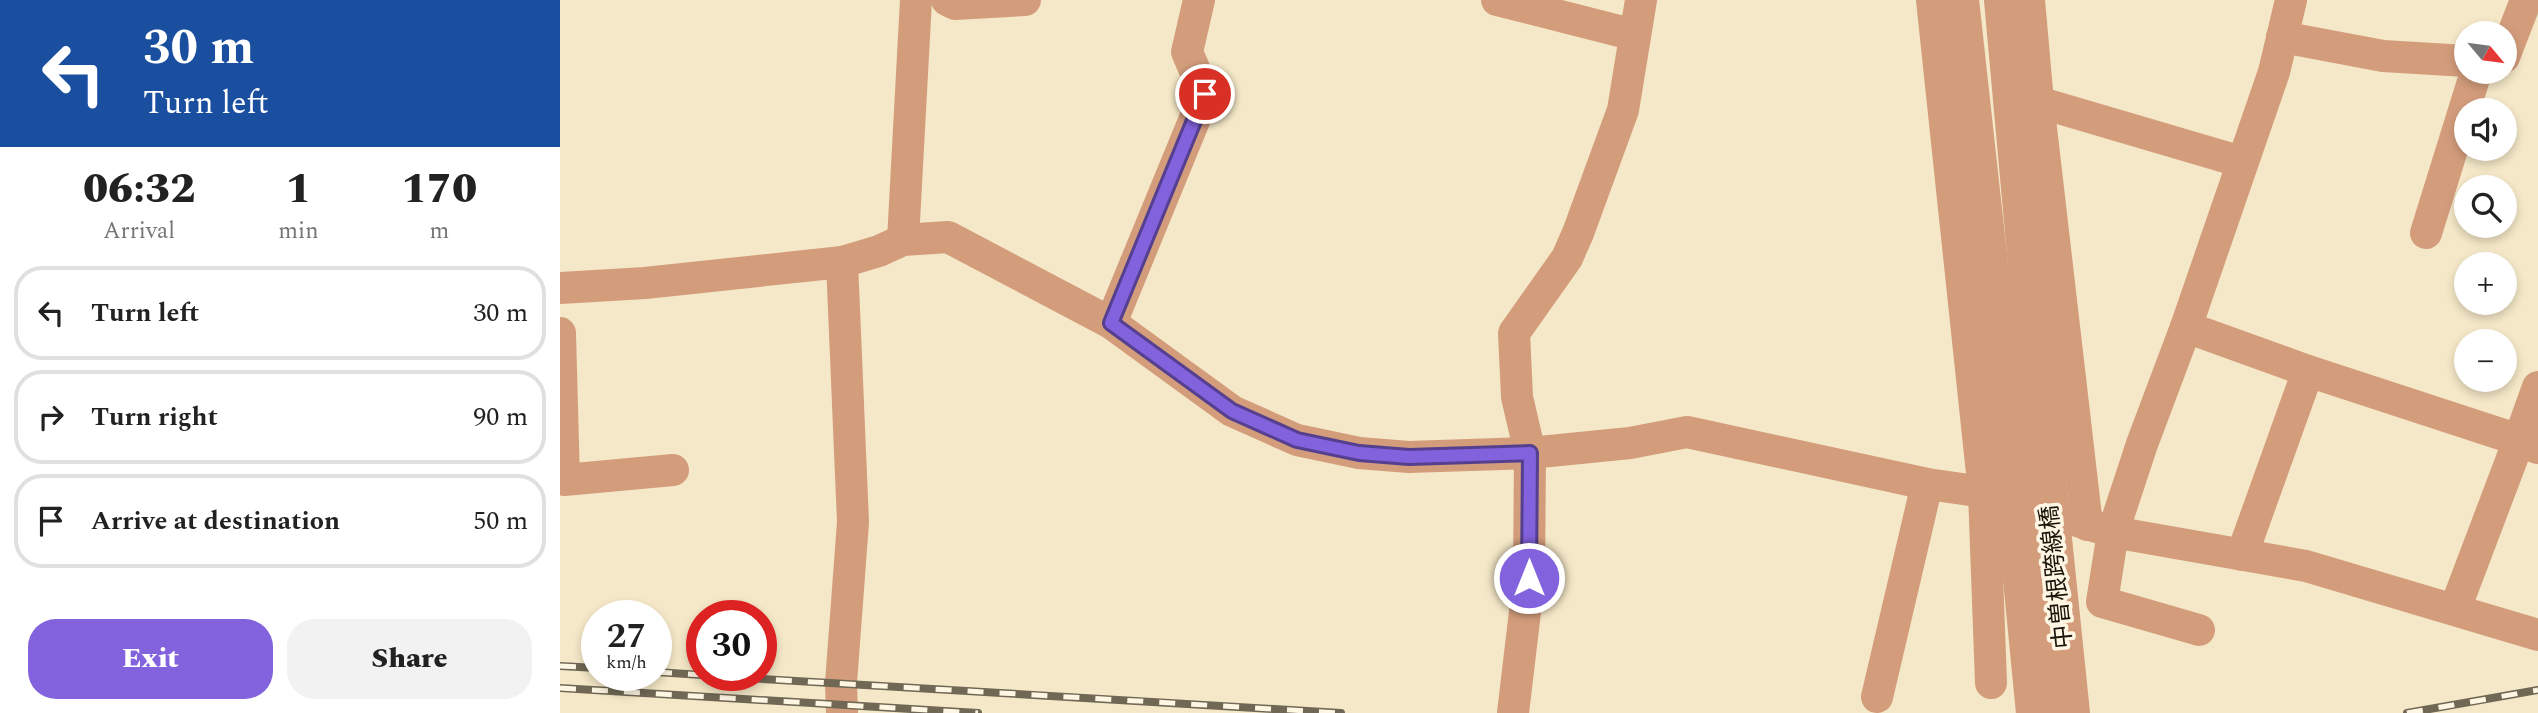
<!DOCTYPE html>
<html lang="en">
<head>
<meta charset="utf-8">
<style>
  body { margin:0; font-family:Spectral,"Noto Sans JP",serif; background:#f2f2f2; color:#222; height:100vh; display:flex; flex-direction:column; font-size:26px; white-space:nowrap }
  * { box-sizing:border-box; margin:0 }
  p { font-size:23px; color:#767676 }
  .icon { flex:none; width:38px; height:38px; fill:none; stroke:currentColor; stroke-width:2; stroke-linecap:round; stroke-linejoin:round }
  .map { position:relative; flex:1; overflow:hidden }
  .side { display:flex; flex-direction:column; background:#fff; width:560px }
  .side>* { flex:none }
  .top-card { background:#1a4fa0; color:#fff; overflow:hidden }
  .needle { width:46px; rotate:119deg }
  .fabs { position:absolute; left:1894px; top:21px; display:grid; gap:14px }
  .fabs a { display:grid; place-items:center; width:63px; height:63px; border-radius:50%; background:#fff; box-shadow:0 4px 10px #0003; font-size:35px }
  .speed { position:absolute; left:21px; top:600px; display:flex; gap:14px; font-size:35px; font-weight:700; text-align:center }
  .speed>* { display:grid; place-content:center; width:91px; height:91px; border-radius:50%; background:#fff; box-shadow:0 4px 10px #0003; line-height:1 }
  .speed small { font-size:18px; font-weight:400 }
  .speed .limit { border:10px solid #d22; background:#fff; color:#111 }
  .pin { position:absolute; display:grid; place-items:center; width:60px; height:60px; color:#fff; margin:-30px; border:4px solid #fff; border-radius:50%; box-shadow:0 2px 7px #0007 }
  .me { position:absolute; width:77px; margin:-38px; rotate:0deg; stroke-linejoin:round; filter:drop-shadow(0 0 5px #0008) }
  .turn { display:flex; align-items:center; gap:24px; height:147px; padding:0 28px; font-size:32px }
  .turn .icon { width:91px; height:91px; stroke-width:2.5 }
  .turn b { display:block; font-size:49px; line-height:60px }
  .eta { display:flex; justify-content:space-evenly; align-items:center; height:119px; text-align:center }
  .eta b { font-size:42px; font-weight:800; line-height:49px }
  .cta { display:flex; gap:14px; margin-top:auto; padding:14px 28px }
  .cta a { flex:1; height:80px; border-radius:28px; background:#8362dd; color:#fff; font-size:28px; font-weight:800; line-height:80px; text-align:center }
  .cta a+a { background:#f2f2f2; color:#222 }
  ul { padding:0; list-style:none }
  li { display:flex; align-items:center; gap:21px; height:94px; margin:0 14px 10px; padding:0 14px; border:4px solid #e0e0e0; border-radius:28px }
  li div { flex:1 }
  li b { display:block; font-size:26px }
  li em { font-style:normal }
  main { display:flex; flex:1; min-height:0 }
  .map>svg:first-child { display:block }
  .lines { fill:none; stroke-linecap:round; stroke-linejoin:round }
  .minor { stroke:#d39d7c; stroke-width:32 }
  .tertiary { stroke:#d39d7c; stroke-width:38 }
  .rail-casing { stroke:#706854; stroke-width:8 }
  .rail { stroke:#fef5e3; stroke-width:5; stroke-dasharray:16; stroke-linecap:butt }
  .tertiary-bridge { stroke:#d39d7c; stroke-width:38 }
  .route-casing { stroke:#554090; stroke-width:18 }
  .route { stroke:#8362dd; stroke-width:12 }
  .labels { text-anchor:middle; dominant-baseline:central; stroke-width:7; stroke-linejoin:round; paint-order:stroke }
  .street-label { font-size:24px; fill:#1a150a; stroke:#fef5e3 }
</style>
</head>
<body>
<main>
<section class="side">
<div class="top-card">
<div class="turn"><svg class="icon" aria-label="left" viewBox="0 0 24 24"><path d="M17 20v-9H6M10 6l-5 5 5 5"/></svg><div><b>30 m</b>Turn left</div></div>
</div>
<div class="eta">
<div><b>06:32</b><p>Arrival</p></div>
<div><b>1</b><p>min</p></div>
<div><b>170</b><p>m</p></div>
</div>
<ul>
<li><svg class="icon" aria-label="left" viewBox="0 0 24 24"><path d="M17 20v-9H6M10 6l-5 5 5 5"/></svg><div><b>Turn left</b></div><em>30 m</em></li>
<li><svg class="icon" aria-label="right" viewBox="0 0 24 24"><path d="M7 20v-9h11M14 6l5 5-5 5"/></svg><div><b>Turn right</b></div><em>90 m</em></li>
<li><svg class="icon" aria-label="arrive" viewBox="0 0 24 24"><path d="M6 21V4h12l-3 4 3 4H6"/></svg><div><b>Arrive at destination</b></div><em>50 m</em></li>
</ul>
<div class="cta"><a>Exit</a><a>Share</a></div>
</section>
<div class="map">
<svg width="1978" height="713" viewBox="0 0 1978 713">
  <rect width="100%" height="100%" fill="#f5e8c8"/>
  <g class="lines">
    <!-- minor -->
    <g class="minor">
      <path d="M387,0L395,4L465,0"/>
      <path d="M937,0L1075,35"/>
      <path d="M1372,0L1424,492L1431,683"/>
      <path d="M1469,0L1478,102L1527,525"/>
      <path d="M1722,37L1823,56L1906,61"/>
      <path d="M1944,57L1966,0"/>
      <path d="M1478,102L1682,162"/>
      <path d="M1866,233L1916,72"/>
      <path d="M343,240L356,0"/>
      <path d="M0,288L85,283L282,262"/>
      <path d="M551,323L645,94L627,52L639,0"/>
      <path d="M1626,327L1748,371L1959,440L1978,387"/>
      <path d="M0,333L4,480L113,470"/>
      <path d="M1682,555L1748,371"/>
      <path d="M1895,609L1959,440L1977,448"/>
      <path d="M1639,630L1542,602L1553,532L1746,566L1978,635"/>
      <path d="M1317,697L1367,484"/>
      <path d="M282,713L281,683L293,522L282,262L319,251L343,240L388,237L551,323L672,411L737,440L799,453L849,457L970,453L1070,443L1127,432L1367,484L1424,492L1553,532L1582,444L1626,327L1714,72L1731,0"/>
      <path d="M953,713L969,578L970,453L957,397L954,333L1007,258L1018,233L1063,110L1081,0"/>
    </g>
    <!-- tertiary -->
    <g class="tertiary">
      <path d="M1400,0L1449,446"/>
      <path d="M1443,0L1483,442"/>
    </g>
    <!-- rail casing -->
    <g class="rail-casing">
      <g id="rail">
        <path d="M0,666L37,668"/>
        <path d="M96,672L142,675"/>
        <path d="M152,676L781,713"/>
        <path d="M0,688L418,713"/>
        <path d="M1847,713L1978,690"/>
      </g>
    </g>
    <!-- rail -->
    <use href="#rail" class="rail"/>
    <!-- tertiary-bridge -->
    <g class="tertiary-bridge">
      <path d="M1483,442L1511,713"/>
      <path d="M1449,446L1475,713"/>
    </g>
  </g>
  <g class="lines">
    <!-- route casing -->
    <g class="route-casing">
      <path id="route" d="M645,94L551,323L672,411L737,440L799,453L849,457L970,453L969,578"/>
    </g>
    <!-- route -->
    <use href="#route" class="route"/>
  </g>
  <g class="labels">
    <!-- street labels -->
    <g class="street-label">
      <text transform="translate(1497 577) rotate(-96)">中曽根跨線橋</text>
    </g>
  </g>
</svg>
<div class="fabs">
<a><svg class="needle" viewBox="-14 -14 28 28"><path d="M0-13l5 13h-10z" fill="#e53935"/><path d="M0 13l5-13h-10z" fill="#767676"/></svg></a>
<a><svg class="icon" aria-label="sound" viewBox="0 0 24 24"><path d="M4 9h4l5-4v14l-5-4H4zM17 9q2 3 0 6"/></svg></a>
<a><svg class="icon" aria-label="search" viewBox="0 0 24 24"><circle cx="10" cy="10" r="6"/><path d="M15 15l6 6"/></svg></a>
<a>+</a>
<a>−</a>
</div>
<div class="speed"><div>27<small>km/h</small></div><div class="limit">30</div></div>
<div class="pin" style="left:645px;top:94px;background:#d93025"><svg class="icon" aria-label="arrive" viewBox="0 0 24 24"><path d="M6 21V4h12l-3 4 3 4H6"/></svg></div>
<svg class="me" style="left:969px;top:578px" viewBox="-20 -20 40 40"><circle r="17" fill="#8362dd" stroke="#fff" stroke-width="3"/><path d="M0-11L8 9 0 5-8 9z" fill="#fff"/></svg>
</div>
</main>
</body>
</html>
